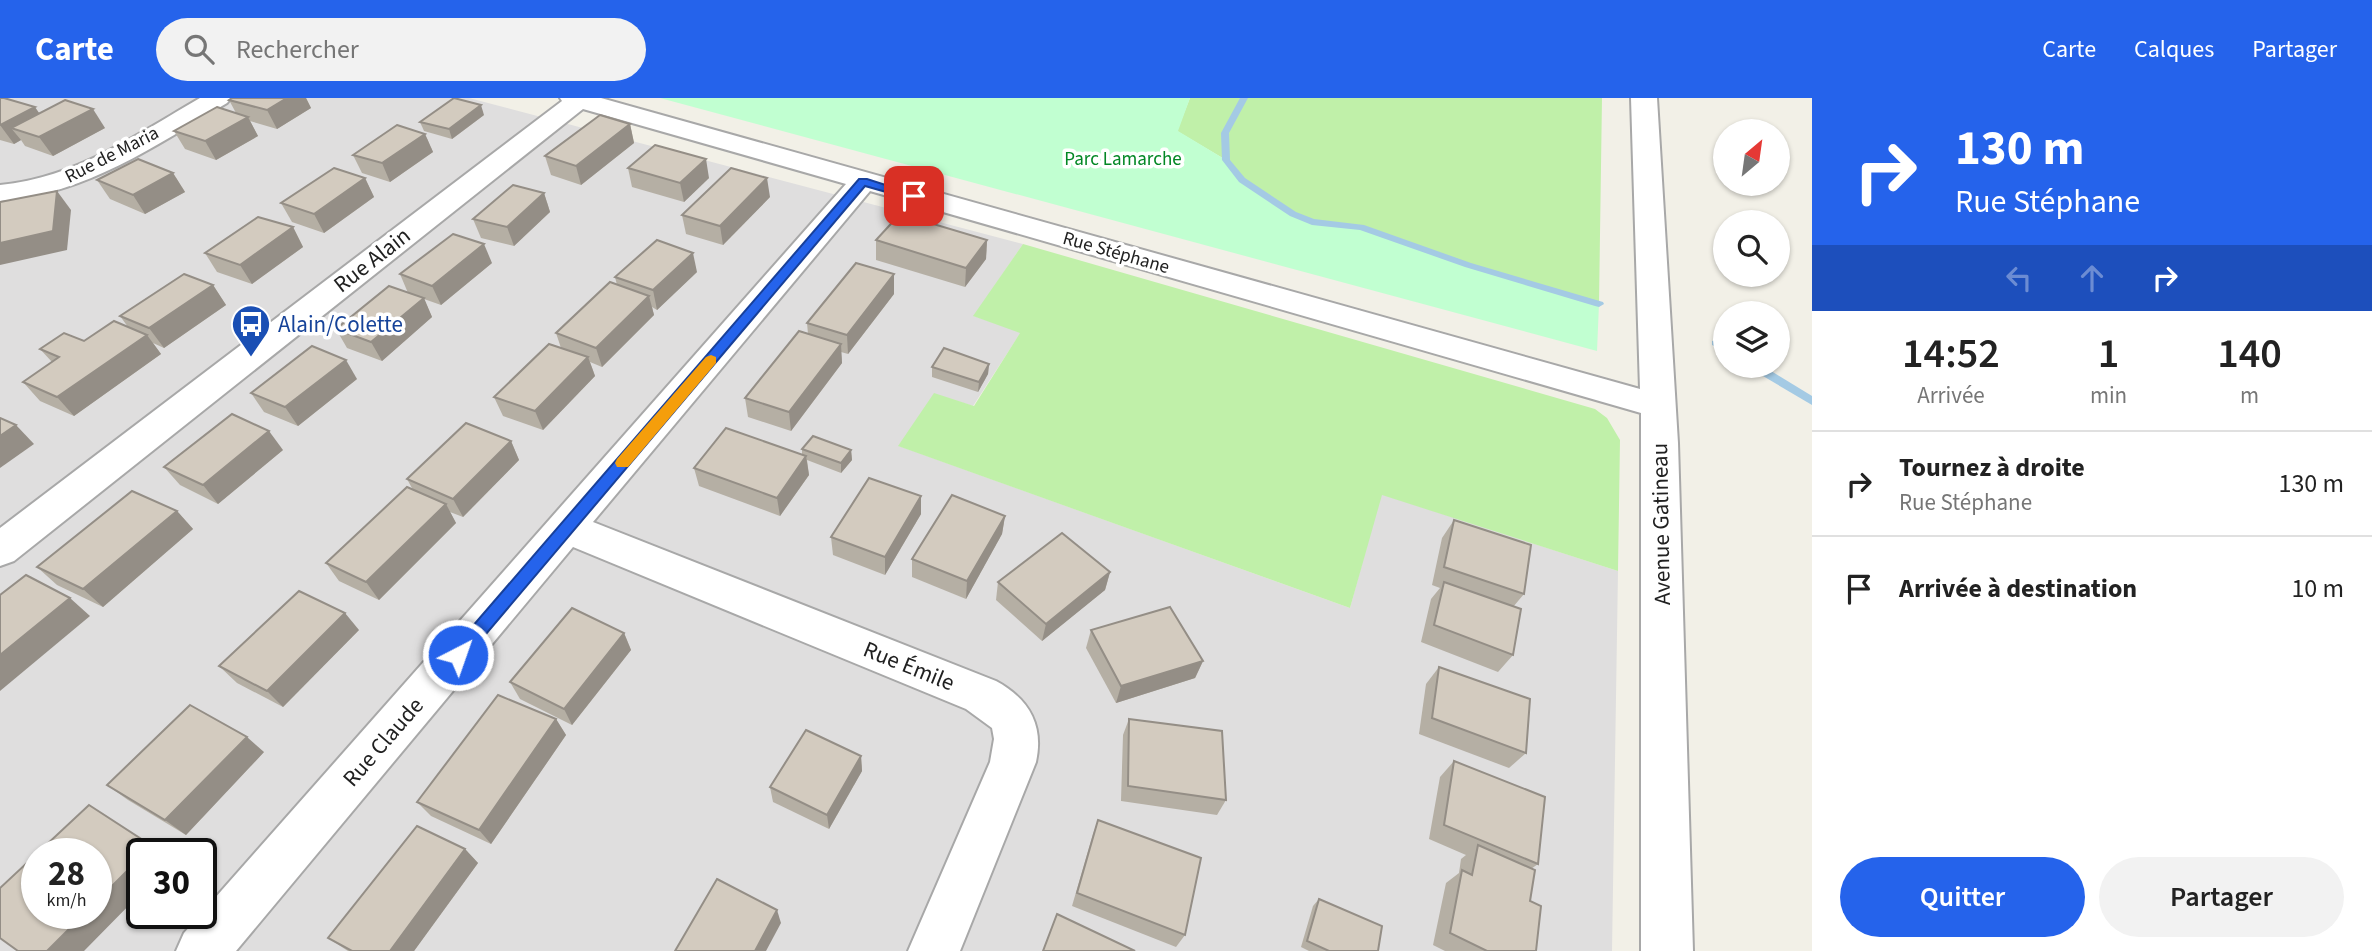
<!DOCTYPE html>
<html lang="fr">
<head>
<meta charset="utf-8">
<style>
  body { margin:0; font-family:"Source Sans 3",sans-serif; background:#f2f2f2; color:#222; height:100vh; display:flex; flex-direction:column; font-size:26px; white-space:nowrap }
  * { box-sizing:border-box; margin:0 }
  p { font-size:23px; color:#767676 }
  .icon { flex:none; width:38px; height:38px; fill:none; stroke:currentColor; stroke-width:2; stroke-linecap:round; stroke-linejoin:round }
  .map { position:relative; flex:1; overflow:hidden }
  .drawer { display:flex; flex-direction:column; background:#fff; width:560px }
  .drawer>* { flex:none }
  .hud { background:#2563eb; color:#fff; overflow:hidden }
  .needle { width:46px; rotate:29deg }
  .buttons { position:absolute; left:1713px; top:21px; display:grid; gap:14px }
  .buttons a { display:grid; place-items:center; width:77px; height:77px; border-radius:50%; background:#fff; box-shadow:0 2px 5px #0004; font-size:35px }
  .speed { position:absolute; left:21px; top:740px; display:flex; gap:14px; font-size:35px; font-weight:700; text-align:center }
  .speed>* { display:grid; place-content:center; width:91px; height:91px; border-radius:50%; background:#fff; box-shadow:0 2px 5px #0004; line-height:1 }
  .speed small { font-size:18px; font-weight:400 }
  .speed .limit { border:4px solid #111; border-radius:10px; background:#fff; color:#111 }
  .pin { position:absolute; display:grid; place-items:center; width:60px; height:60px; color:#fff; margin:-30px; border-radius:14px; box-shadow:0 4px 10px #0006 }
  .me { position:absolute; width:77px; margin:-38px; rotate:41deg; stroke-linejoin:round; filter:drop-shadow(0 0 5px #0008) }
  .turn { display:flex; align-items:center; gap:24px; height:147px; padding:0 28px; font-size:32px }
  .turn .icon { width:91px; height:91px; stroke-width:2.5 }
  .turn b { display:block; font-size:49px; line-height:60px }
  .lanes { display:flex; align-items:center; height:66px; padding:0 28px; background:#0003; justify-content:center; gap:35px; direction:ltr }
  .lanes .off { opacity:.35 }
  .eta { display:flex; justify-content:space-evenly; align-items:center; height:119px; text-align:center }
  .eta b { font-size:42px; font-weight:600; line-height:49px }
  .button { display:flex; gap:14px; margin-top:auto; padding:14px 28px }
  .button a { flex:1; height:80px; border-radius:42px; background:#2563eb; color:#fff; font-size:28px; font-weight:600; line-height:80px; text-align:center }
  .button a+a { background:#f2f2f2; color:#222 }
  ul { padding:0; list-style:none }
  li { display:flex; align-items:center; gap:21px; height:105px; padding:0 28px; border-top:2px solid #e0e0e0 }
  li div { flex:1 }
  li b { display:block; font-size:26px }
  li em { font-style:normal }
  header { display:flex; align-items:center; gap:42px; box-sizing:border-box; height:98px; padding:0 35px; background:#2563eb; color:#fff }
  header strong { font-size:33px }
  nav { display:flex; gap:38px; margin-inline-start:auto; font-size:24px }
  .search { width:490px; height:63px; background:#f2f2f2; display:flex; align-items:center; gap:18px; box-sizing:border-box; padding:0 24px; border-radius:38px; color:#767676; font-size:26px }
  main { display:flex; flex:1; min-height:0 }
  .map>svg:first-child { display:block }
  .residential { fill:#dfdede; fill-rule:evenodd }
  .grass { fill:#c0f0a9 }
  .park { fill:#c1ffd1 }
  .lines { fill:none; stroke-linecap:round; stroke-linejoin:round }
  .stream { fill:#a4cae4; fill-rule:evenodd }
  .minor-casing { stroke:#a8a8a8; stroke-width:4 }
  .minor { fill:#fff; fill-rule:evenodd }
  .wall { fill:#b5afa4 }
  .shaded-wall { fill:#948e86 }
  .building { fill:#d3cbbf; stroke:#948e86; stroke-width:2 }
  .route { fill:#2563eb; stroke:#184099; stroke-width:2 }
  .slow { fill:#f59e0b }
  .labels { text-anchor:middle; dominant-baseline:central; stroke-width:7; stroke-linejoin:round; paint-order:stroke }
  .far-street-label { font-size:19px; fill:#212121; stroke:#fff }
  .far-park-label { font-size:19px; fill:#028724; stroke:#fff }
  .street-label { font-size:23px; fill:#212121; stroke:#fff }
  .transit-label { font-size:23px; fill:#164399; stroke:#fff; text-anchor:start }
</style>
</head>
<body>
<header>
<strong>Carte</strong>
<div class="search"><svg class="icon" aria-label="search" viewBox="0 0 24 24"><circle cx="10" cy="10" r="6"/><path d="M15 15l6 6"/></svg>Rechercher</div>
<nav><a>Carte</a><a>Calques</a><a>Partager</a></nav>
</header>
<main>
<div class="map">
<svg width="1812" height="853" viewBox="0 0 1812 853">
  <rect width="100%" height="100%" fill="#f2f0e7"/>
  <!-- residential -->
  <path class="residential" d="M0,0H469L1023,146L974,218L1021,234L973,308L934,296L899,348L1350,510L1381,396L1618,473L1612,853H0ZM37,756H96V816H37ZM142,756H201V816H142Z"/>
  <!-- grass -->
  <g class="grass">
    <path d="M1190,0H1602L1599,206L1468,167L1361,129L1312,124L1293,116L1242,82L1226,62L1177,33Z"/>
    <path d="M1023,146L1595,311L1607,320L1620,342L1618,473L1382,397L1350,510L898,348L934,295L974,308L1020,235L973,218Z"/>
  </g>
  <!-- park -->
  <path class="park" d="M660,0H1190L1178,33L1226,62L1242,82L1293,116L1312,124L1361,129L1468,167L1599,206L1597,253Z"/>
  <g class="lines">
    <!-- stream -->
    <g class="stream">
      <path d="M1240,0H1248L1229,35L1230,62L1245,80L1296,114L1314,121L1364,127L1471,165L1603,204L1604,206L1599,209L1595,208L1465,169L1360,132L1312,127L1290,118L1239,84L1222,62L1221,35Z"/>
      <path d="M1716,242L1726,246V254L1712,247V243Z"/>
      <path d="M1750,268H1763L1812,298V307L1751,271Z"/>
    </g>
    <!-- minor casing -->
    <g class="minor-casing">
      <g id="minor">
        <path d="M200,0H231L227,5C155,48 86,96 0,103V87C75,80 136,37 200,0Z"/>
        <path d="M560,0H601L1640,291L1631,0H1657L1678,345L1693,853H1641V315L870,93L593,424L996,583C1029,601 1044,627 1036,664L960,853H908L990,664L994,641L992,630L966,611L573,449L236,853H176L184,835L846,86L583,11L14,463L0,468V430L562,3Z"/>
      </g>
    </g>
    <!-- minor -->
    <use href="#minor" class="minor"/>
  </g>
  <!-- wall -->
  <g class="wall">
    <path d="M0,0L39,15L105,30L53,58L25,48L21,42L14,46L0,42Z"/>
    <path d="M232,0H306L311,10L277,31L250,23L258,38L216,62L185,51L174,33L236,15L229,2Z"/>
    <path d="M484,17L452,41L424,33L420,24Z"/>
    <path d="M630,26L634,45L581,87L551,77L545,58Z"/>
    <path d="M425,36L433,54L390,84L362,75L353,57Z"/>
    <path d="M628,70L709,80L684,104L632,89Z"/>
    <path d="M173,75L185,94L145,116L110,101L97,82Z"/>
    <path d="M365,80L374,99L324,135L292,124L281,105Z"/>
    <path d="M544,95L550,114L514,148L481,140L473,121Z"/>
    <path d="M770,99L723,147L686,136L682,117Z"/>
    <path d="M293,129L303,149L252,186L217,174L205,155Z"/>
    <path d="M876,142H987L986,161L965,189L876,162Z"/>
    <path d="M492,165L441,207L424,201L432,219L382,263L347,250L336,231L408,195L400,176Z"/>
    <path d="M697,174L657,212L652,209L654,217L602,269L590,264L595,278L543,332L503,318L494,299L561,250L556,235L617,187L615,179Z"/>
    <path d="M213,187L226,207L164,250L153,245L161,256L74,318L40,303L23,284L52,264L40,251L84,243L128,229L120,218Z"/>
    <path d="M894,196L848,256L841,254L842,265L791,333L748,319L745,300L808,236L807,225Z"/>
    <path d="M989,266L988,276L978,294L932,279V269Z"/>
    <path d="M357,281L298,328L264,314L251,295Z"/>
    <path d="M511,343L519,362L463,419L450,414L456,425L379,502L339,483L326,465L413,392L407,381Z"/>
    <path d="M802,351L851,352L852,362L841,375L807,362L809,377L780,418L699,388L694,370L802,356Z"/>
    <path d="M283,352L218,406L180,387L164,369Z"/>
    <path d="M921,398V416L885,477L833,457L831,439Z"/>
    <path d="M177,413L193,431L103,509L57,487L37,469Z"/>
    <path d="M1005,418L1002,436L966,501L912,479V461Z"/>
    <path d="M1454,422L1524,496L1513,509V557L1498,574L1421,544L1431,501L1440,490L1432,487L1442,440Z"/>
    <path d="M1110,474L1105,492L1042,543L996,502L998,484Z"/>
    <path d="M359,532L283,609L237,585L219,568Z"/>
    <path d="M1091,532L1203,563L1195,580L1116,605L1086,550Z"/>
    <path d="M624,535L631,552L572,627L520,601L510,584Z"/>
    <path d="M1439,569L1526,655L1509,670L1419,636L1426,586Z"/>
    <path d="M556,621L566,637L491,746L431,718L417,704Z"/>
    <path d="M1129,621L1226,702L1217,717L1121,703L1123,637Z"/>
    <path d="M264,654L186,737L128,702L107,687Z"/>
    <path d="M861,658L862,673L829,731L773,704L770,689Z"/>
    <path d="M1454,663L1538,766L1531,771L1530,803L1536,853H1445L1433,847L1446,785L1459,775L1461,761L1466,757L1429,741L1440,679Z"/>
    <path d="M1098,722L1185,837L1176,849L1072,808L1093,736Z"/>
    <path d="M465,751L478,765L414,853H348L328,840Z"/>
    <path d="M1319,801L1378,853H1309L1301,849L1313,808Z"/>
  </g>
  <!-- shaded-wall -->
  <g class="shaded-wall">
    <path d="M287,0H306L311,10L277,31L267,12Z"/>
    <path d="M481,7L484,17L452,41L449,31Z"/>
    <path d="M35,9L48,28L11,30L21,42L14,46L0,27Z"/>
    <path d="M93,11L105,30L53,58L39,39Z"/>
    <path d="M248,19L258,38L216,62L205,43Z"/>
    <path d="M630,26L634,45L581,87L576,68Z"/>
    <path d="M425,36L433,54L390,84L382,65Z"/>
    <path d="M706,61L709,80L684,104L680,85Z"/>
    <path d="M173,75L185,94L145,116L133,97Z"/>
    <path d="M365,80L374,99L324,135L314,116Z"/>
    <path d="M767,80L770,99L723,147L720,128Z"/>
    <path d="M57,93L71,112L67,152L0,167V145Z"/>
    <path d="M544,95L550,114L514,148L507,129Z"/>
    <path d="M293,129L303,149L252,186L240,167Z"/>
    <path d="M987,142L986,161L965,189L966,170Z"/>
    <path d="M484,146L492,165L441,207L432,188Z"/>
    <path d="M693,155L697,174L657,212L653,192Z"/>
    <path d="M894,176V196L848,256L847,237Z"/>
    <path d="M213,187L226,207L164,250L149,230Z"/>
    <path d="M649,198L654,217L602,269L596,250Z"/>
    <path d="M424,200L432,219L382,263L371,244Z"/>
    <path d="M147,237L161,256L74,318L57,299Z"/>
    <path d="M841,246L842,265L791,333L789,314Z"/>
    <path d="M588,259L595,278L543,332L535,313Z"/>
    <path d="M346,262L357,281L298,328L285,309Z"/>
    <path d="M989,266L988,276L978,294L979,284Z"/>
    <path d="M16,327L34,346L0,370V338Z"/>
    <path d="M269,333L283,352L218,406L203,387Z"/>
    <path d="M511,343L519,362L463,419L453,401Z"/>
    <path d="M851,352L852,362L841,375V365Z"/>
    <path d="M806,358L809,377L780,418L777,400Z"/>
    <path d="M921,398V416L885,477V459Z"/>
    <path d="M446,406L456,425L379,502L366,484Z"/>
    <path d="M177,413L193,431L103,509L83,491Z"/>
    <path d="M1005,418L1002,436L966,501L967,483Z"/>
    <path d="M1110,474L1105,492L1042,543L1046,526Z"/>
    <path d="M70,500L90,518L0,593V557Z"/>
    <path d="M345,515L359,532L283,609L267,593Z"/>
    <path d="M624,535L631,552L572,627L564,611Z"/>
    <path d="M1203,563L1195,580L1116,605L1121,588Z"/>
    <path d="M556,621L566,637L491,746L479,732Z"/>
    <path d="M247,639L264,654L186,737L165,722Z"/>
    <path d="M861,658L862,673L829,731L827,717Z"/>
    <path d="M152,748L165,756H144Z"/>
    <path d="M465,751L478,765L414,853H390Z"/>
    <path d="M142,758V794L84,853H47L84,816H96V804Z"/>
    <path d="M777,812L781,825L766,853H755Z"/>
  </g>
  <!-- building -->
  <g class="building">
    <path d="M0,0H4L35,9L0,27Z"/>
    <path d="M232,0H287L267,12L229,2Z"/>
    <path d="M454,0L481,7L449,31L420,24Z"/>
    <path d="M65,2L93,11L39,39L11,30Z"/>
    <path d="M217,9L248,19L205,43L174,33Z"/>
    <path d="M600,17L630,26L576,68L545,58Z"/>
    <path d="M397,27L425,36L382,65L353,57Z"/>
    <path d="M655,47L706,61L680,85L628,70Z"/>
    <path d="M138,61L173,75L133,97L97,82Z"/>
    <path d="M334,70L365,80L314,116L281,105Z"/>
    <path d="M731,70L767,80L720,128L682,117Z"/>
    <path d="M513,87L544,95L507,129L473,121Z"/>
    <path d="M57,93L53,133L0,145V104Z"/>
    <path d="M900,116L987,142L966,170L876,142Z"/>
    <path d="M258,119L293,129L240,167L205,155Z"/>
    <path d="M453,136L484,146L432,188L400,176Z"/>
    <path d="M657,142L693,155L653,192L615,179Z"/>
    <path d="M856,165L894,176L847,237L807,225Z"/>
    <path d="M184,176L213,187L149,230L120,218Z"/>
    <path d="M610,184L649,198L596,250L556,235Z"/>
    <path d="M389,188L424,200L371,244L336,231Z"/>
    <path d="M114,223L147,237L57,299L23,284L59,259L40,251L64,235L84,243Z"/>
    <path d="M799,233L841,246L789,314L745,300Z"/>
    <path d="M549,246L588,259L535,313L494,299Z"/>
    <path d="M312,248L346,262L285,309L251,295Z"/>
    <path d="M944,250L989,266L979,284L932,269Z"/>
    <path d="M232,316L269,333L203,387L164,369Z"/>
    <path d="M0,320L16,327L0,338Z"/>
    <path d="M466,325L511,343L453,401L407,381Z"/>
    <path d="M726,330L806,358L777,400L694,370Z"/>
    <path d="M813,338L851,352L841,365L802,351Z"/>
    <path d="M869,380L921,398L885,459L831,439Z"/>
    <path d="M407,389L446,406L366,484L326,465Z"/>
    <path d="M132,393L177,413L83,491L37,469Z"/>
    <path d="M952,397L1005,418L967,483L912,461Z"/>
    <path d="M1454,422L1531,447L1524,496L1444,469Z"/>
    <path d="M1062,435L1110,474L1046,526L998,484Z"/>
    <path d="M26,477L70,500L0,557V497Z"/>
    <path d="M1444,484L1521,511L1513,557L1434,527Z"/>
    <path d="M299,493L345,515L267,593L219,568Z"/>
    <path d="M1170,509L1203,563L1121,588L1091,532Z"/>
    <path d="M572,510L624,535L564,611L510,584Z"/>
    <path d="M1439,569L1530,601L1526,655L1432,620Z"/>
    <path d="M498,597L556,621L479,732L417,704Z"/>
    <path d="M190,607L247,639L165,722L107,687Z"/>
    <path d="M1129,621L1222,633L1226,702L1128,688Z"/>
    <path d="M806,632L861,658L827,717L770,689Z"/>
    <path d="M1454,663L1545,699L1538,766L1444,727Z"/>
    <path d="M89,707L152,748L144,756H142V758L96,804V756H37V816H84L47,853H18L0,840V790Z"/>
    <path d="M1098,722L1201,760L1185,837L1077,795Z"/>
    <path d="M417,728L465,751L390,853H352L328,840Z"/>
    <path d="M1478,747L1535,772L1530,803L1541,808L1536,853H1487L1450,835L1462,772L1472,777Z"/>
    <path d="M717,781L777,812L755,853H675Z"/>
    <path d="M1319,801L1382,828L1378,853H1329L1307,843Z"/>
    <path d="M1057,816L1135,853H1043Z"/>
  </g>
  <!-- route -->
  <path class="route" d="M859,81H867L920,98L914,102L865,88L464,562L458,564L452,562L449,557L452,552Z"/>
  <!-- slow -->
  <path class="slow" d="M711,257L716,259V265L628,369H617L615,365L617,361L706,259Z"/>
  <!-- icons -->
  <defs>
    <g id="bus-pin" transform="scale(2.0125)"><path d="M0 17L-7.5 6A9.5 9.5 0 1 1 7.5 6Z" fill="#1a4fb4" stroke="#fff"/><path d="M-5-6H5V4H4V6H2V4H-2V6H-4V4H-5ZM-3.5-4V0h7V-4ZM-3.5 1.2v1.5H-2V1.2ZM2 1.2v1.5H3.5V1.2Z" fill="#fff"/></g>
  </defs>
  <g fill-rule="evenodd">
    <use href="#bus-pin" x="251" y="226"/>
  </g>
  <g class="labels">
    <!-- far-street labels -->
    <g class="far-street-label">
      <text transform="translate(112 57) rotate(-27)">Rue de Maria</text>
      <text transform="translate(1116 155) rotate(16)">Rue Stéphane</text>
    </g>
    <!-- far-park labels -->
    <g class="far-park-label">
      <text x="1123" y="61">Parc Lamarche</text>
    </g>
    <!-- street labels -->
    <g class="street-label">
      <text transform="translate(372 162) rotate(-38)">Rue Alain</text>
      <text transform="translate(1661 426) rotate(-91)">Avenue Gatineau</text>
      <text transform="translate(909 568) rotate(22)">Rue Émile</text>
      <text transform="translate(383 644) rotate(-49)">Rue Claude</text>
    </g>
    <!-- transit labels -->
    <g class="transit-label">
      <text x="278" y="226">Alain/Colette</text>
    </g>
  </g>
</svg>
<div class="buttons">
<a><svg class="needle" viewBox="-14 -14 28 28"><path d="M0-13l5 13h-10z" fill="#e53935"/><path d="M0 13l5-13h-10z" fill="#767676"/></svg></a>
<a><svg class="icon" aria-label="search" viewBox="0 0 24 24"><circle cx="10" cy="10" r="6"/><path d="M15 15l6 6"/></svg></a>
<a><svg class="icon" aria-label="layers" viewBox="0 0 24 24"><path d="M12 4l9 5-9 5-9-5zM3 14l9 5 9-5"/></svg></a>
</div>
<div class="speed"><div>28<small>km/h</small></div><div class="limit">30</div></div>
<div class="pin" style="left:914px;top:98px;background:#d93025"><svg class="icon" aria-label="arrive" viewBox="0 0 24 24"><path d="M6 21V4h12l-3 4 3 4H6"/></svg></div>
<svg class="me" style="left:458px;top:557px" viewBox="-20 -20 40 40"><circle r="17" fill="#2563eb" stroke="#fff" stroke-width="3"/><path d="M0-11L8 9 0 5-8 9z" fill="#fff"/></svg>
</div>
<section class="drawer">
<div class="hud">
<div class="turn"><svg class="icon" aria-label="right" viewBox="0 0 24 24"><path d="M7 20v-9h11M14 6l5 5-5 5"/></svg><div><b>130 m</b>Rue Stéphane</div></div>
<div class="lanes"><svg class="icon off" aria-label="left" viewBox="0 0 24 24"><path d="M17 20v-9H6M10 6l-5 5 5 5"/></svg><svg class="icon off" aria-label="ahead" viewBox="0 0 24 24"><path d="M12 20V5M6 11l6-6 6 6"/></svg><svg class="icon" aria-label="right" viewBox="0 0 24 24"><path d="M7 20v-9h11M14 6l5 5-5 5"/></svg></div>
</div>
<div class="eta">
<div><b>14:52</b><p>Arrivée</p></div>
<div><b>1</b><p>min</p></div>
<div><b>140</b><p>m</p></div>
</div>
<ul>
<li><svg class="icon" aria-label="right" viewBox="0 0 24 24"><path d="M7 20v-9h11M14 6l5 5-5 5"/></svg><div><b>Tournez à droite</b><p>Rue Stéphane</p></div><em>130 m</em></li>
<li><svg class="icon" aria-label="arrive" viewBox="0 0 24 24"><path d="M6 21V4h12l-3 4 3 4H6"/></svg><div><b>Arrivée à destination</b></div><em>10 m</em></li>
</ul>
<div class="button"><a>Quitter</a><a>Partager</a></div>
</section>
</main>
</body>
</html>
